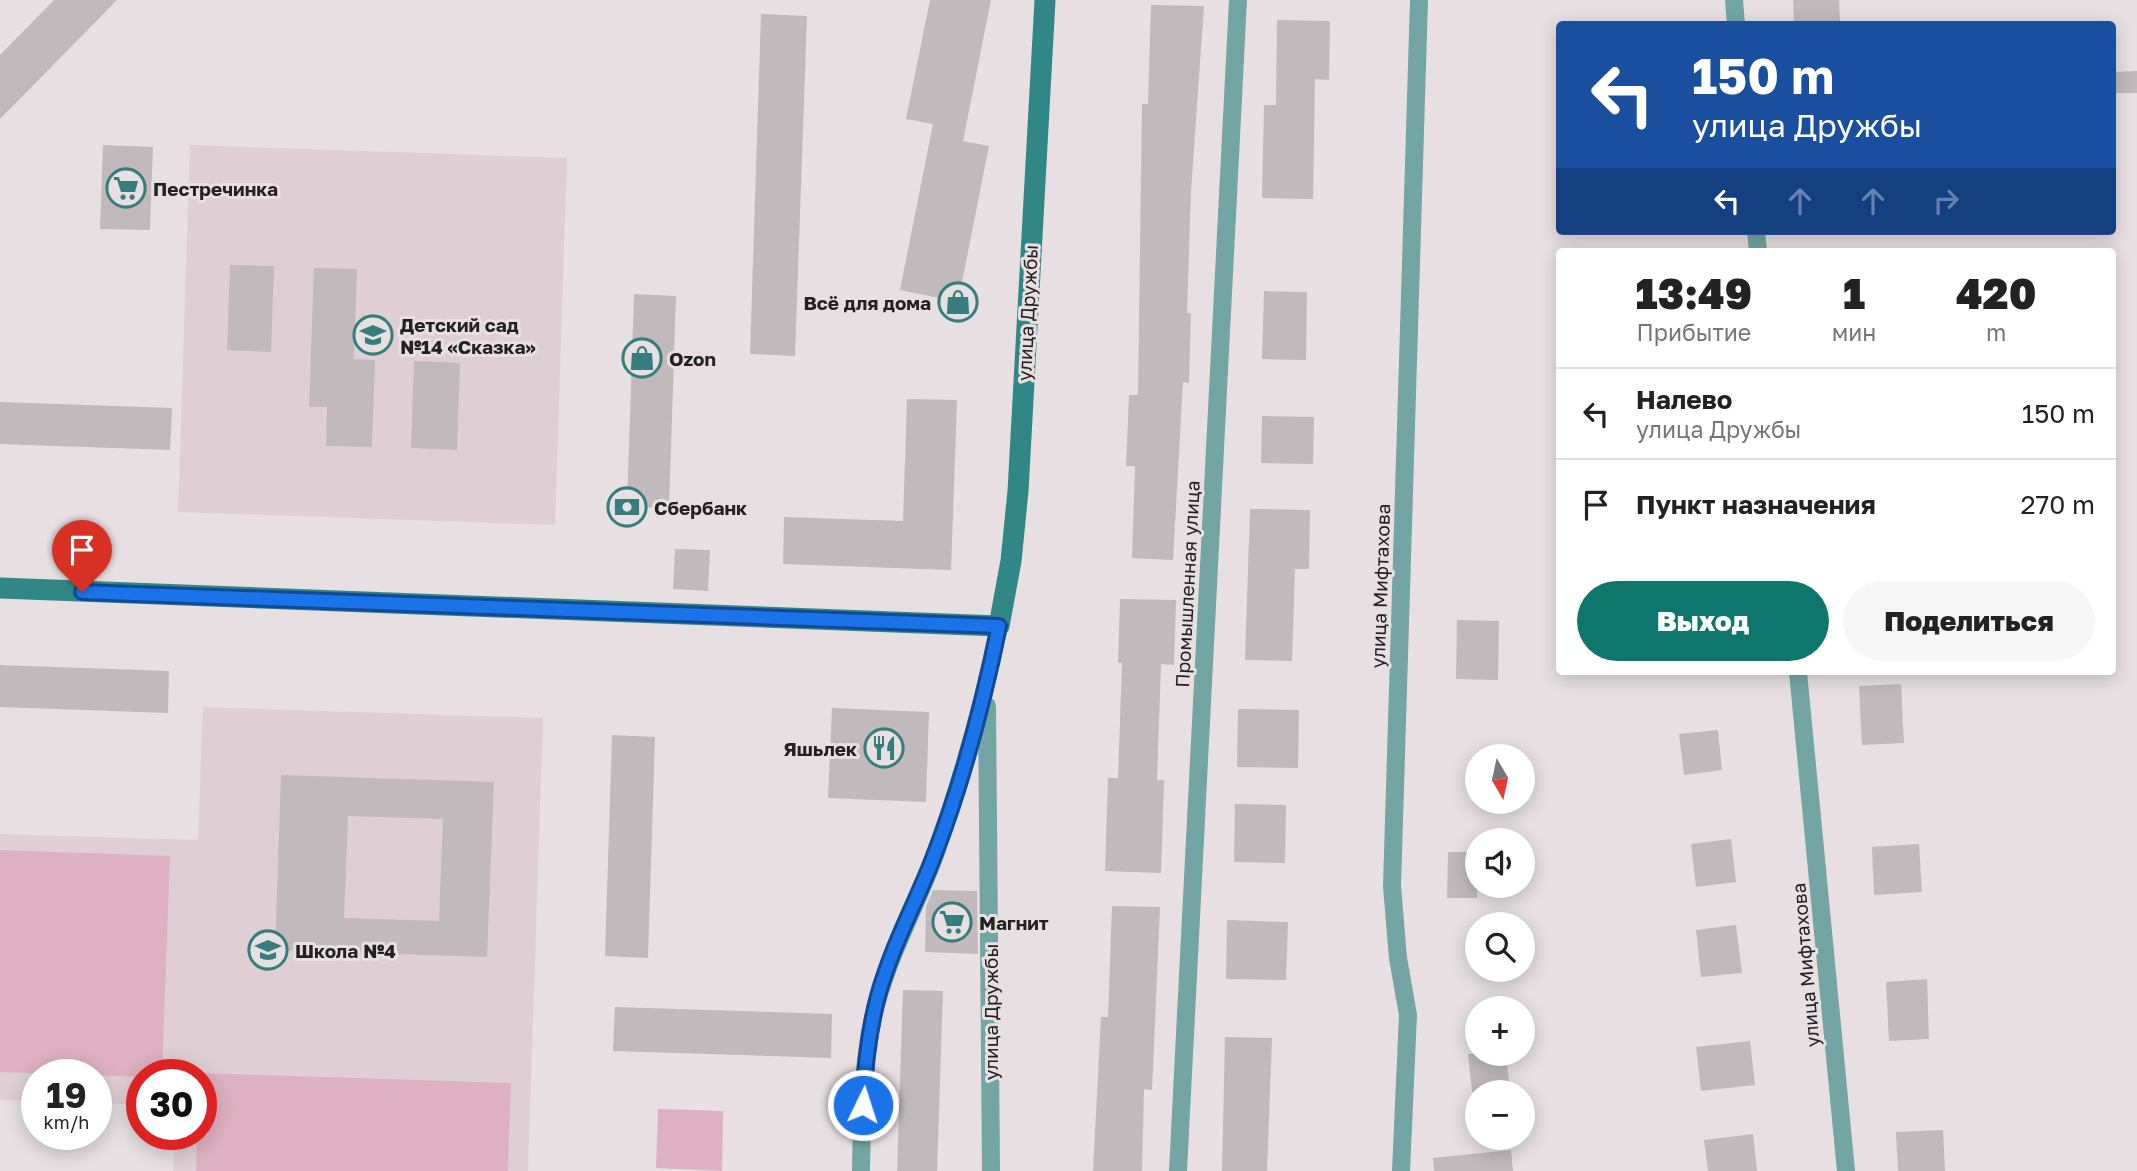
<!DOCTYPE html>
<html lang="ru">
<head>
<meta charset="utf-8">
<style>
  body { margin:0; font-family:"Golos Text",sans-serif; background:#f6f6f6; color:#222; height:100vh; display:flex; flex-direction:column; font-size:26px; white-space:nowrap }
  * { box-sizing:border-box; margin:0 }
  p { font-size:23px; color:#767676 }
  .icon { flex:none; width:38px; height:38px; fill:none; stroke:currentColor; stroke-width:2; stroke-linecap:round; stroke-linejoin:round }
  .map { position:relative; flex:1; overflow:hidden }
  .side { position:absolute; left:1556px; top:248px; width:560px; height:427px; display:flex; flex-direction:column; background:#fff; border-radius:7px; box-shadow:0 4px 18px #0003 }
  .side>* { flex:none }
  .guide { position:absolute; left:1556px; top:21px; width:560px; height:214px; border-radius:7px; box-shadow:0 4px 18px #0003; background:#1a4fa0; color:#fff; overflow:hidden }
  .needle { width:46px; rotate:171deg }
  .buttons { position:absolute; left:1465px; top:744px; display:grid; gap:14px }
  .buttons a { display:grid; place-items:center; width:70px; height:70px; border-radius:50%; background:#fff; box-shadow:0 4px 18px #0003; font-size:35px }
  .speed { position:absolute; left:21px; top:1059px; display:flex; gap:14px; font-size:35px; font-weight:700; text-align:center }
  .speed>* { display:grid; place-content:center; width:91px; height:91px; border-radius:50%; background:#fff; box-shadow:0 4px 18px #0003; line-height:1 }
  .speed small { font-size:18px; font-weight:400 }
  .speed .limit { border:10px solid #d22; background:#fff; color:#111 }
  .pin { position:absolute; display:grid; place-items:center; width:60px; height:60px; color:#fff; margin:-72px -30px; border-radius:50% 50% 50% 0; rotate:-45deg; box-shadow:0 0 7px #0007 }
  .pin .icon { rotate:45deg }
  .me { position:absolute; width:77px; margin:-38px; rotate:4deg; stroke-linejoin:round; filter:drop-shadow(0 0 5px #0008) }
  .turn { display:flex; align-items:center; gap:24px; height:147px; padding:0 21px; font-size:32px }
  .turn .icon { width:91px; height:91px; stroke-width:2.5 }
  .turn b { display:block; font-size:49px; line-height:60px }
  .lanes { display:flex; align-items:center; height:66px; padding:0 21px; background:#0003; justify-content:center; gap:35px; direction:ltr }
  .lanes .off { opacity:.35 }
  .eta { display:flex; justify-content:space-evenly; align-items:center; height:119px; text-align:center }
  .eta b { font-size:42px; font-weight:800; line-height:49px }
  .action { display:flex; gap:14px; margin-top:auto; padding:14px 21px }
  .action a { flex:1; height:80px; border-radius:42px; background:#0f766e; color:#fff; font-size:28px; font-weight:800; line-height:80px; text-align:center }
  .action a+a { background:#f6f6f6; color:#222 }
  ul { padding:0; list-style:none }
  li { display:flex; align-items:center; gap:21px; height:91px; padding:0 21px; border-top:2px solid #e0e0e0 }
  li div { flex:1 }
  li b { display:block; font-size:26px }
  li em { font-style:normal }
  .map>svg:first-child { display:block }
  .built { fill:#dfcfd4 }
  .green { fill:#ddb1c1 }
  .building { fill:#c1b9bc; fill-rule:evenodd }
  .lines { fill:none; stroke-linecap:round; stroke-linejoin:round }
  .street { stroke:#73a5a4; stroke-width:18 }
  .secondary { stroke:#318786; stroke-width:21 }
  .route-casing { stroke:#114b97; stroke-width:18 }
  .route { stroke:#1a73e8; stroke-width:12 }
  .labels { text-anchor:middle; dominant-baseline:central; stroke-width:6; stroke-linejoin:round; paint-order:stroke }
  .poi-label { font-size:19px; font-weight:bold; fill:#242122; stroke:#e7dfe2; text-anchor:start }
  .street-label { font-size:19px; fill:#242122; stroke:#e7dfe2 }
</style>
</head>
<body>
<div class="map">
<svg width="2137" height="1171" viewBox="0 0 2137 1171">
  <rect width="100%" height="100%" fill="#e7dfe2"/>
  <!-- built -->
  <g class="built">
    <path d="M190,145L567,158L555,525L178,512Z"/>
    <path d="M203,707L543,718L528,1171H173L174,1134H201V1074H142V1105L96,1103V1074H37V1101L0,1100V834L198,840Z"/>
  </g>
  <!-- green -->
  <g class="green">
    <path d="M0,850L170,856L162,1074L142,1077L0,1072Z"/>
    <path d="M199,1073L511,1083L508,1171H196L197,1134H201Z"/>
    <path d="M658,1109L723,1111L722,1171L656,1168Z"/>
  </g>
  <!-- building -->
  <g class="building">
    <path d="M54,0H117L0,119V55Z"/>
    <path d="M930,0H991L963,141L989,146L958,302L900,290L933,124L906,119Z"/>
    <path d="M1793,0H1839L1840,24H1794Z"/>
    <path d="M1151,5L1204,6L1191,191L1187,313H1191L1189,383L1183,382L1173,560L1132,558L1135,466H1126L1129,395H1138L1142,104H1148Z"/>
    <path d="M761,14L807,16L795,356L750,354Z"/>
    <path d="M1277,20L1330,21L1329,80L1315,79L1313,199L1262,198L1264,105H1276Z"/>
    <path d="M2137,71V93H2112V72Z"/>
    <path d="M103,145L153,147L150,230L100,229Z"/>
    <path d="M230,265L274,266L271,352L227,350Z"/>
    <path d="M314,268L357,269L354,359L375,360L372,447L326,446L327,407H309Z"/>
    <path d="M1264,291L1307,292L1306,360L1262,359Z"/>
    <path d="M634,294L676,296L669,508L627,507Z"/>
    <path d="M414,361L460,363L457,450L411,448Z"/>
    <path d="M907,399L957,400L951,570L783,564L784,517L903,521Z"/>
    <path d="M0,402L172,408L170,450L0,444Z"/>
    <path d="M1262,416L1314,417L1313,464L1261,463Z"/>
    <path d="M1250,509L1310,510L1309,569H1295L1292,661L1245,660Z"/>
    <path d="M675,549L710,550L708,591L673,589Z"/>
    <path d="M1120,599L1176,600L1174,665L1161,664L1157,780H1164L1161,873L1105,871L1108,778H1118L1122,663H1118Z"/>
    <path d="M1457,620L1499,621L1498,680L1456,679Z"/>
    <path d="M0,665L169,671L168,713L0,707Z"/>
    <path d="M1901,684L1904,743L1862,745L1859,686Z"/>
    <path d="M832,708L929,712L926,802L828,798Z"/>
    <path d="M1238,709L1299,710L1298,768L1237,767Z"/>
    <path d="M1718,730L1722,770L1684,775L1679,734Z"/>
    <path d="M612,735L655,737L648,958L605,956Z"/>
    <path d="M281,775L494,782L487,957L275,950ZM348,816L443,819L439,921L344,918Z"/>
    <path d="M1235,804L1286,805L1285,863L1234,862Z"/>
    <path d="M1731,839L1736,882L1696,887L1691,844Z"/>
    <path d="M1919,844L1922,892L1874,895L1872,847Z"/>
    <path d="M1448,852H1477V898H1447Z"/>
    <path d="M933,890L977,891L978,954L925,952L926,907Z"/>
    <path d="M1112,906L1160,907L1152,1090L1144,1089L1142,1171H1093L1101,1017H1108Z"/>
    <path d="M1227,920L1288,922L1286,980L1226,979Z"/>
    <path d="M1736,925L1742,973L1701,977L1696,930Z"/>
    <path d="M1927,979L1929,1039L1889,1041L1886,982Z"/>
    <path d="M903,990L943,991L937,1171H897Z"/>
    <path d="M615,1007L832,1014L831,1058L613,1051Z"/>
    <path d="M1225,1037L1272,1038L1267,1171H1222Z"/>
    <path d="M1750,1041L1755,1085L1701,1091L1696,1047Z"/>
    <path d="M1468,1054H1506L1510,1092H1472Z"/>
    <path d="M1943,1130L1945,1171H1898L1896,1132Z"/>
    <path d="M1753,1134L1757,1171H1708L1704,1140Z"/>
    <path d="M1511,1150L1513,1171H1434L1433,1158Z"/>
  </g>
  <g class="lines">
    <!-- street -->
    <g class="street">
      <path d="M1734,0L1736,24"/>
      <path d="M1756,231L1758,252"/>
      <path d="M1798,672L1846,1171"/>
      <path d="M987,706L991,1171"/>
      <path d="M861,1171C862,1120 862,1068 873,1018C885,961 915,910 935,855C962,780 983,704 999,626"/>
      <path d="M1178,1171L1238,0"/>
      <path d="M1401,1171L1408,1015L1398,958L1392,886L1419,0"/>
    </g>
    <!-- secondary -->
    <path class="secondary" d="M0,588L999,626L1011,561L1018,491L1045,0"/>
  </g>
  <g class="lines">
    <!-- route casing -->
    <g class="route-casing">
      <path id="route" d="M82,592L999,626C983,704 963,781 934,856C919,896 898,934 885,974C870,1015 865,1061 863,1105"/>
    </g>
    <!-- route -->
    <use href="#route" class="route"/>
  </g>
  <!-- icons -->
  <defs>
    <g id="supermarket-ring" transform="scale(2.0125)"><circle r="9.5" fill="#e7dfe2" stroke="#357e7d" stroke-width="1.5"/><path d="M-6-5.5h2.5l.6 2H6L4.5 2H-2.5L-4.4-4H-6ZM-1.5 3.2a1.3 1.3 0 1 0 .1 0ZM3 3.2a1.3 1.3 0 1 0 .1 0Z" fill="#357e7d"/></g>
    <g id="shop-ring" transform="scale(2.0125)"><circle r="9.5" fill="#e7dfe2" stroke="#357e7d" stroke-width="1.5"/><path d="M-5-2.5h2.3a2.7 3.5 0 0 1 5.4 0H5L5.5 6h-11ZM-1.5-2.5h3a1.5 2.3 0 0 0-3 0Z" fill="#357e7d"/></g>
    <g id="school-ring" transform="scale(2.0125)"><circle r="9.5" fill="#e7dfe2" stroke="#357e7d" stroke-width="1.5"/><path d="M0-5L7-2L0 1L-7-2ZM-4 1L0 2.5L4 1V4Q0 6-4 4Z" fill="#357e7d"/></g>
    <g id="bank-ring" transform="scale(2.0125)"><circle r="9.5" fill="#e7dfe2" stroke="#357e7d" stroke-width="1.5"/><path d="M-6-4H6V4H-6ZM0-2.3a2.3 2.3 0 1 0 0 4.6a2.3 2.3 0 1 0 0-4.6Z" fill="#357e7d"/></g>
    <g id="restaurant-ring" transform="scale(2.0125)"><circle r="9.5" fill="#e7dfe2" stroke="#357e7d" stroke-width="1.5"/><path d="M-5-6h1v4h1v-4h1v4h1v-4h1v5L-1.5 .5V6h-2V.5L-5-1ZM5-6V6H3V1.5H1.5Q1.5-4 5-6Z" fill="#357e7d"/></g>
  </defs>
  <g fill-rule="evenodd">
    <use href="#supermarket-ring" x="126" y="188"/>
    <use href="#shop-ring" x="958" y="302"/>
    <use href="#school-ring" x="373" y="335"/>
    <use href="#shop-ring" x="642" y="358"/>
    <use href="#bank-ring" x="627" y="507"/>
    <use href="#restaurant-ring" x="884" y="748"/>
    <use href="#supermarket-ring" x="952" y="922"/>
    <use href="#school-ring" x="268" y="950"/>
  </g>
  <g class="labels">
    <!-- poi labels -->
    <g class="poi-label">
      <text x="153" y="188">Пестречинка</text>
      <text x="931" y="302" text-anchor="end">Всё для дома</text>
      <text x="400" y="324">Детский сад<tspan x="400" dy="22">№14 «Сказка»</tspan></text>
      <text x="669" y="358">Ozon</text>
      <text x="654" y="507">Сбербанк</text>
      <text x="857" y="748" text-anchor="end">Яшьлек</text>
      <text x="979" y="922">Магнит</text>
      <text x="295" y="950">Школа №4</text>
    </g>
    <!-- street labels -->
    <g class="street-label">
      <text transform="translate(1027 313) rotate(-87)">улица Дружбы</text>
      <text transform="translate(1187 584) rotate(-87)">Промышленная улица</text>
      <text transform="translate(1380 586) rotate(-88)">улица Мифтахова</text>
      <text transform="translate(1805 965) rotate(-95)">улица Мифтахова</text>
      <text transform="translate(990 1012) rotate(-90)">улица Дружбы</text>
    </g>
  </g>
</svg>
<div class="buttons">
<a><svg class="needle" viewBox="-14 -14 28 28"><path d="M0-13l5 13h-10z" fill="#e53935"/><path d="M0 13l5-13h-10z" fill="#767676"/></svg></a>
<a><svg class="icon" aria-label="sound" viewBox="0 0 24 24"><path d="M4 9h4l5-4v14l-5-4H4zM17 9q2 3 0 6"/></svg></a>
<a><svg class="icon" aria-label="search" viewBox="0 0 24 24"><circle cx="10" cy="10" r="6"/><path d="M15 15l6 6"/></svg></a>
<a>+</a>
<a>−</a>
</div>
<div class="speed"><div>19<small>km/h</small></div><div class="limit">30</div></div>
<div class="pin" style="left:82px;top:592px;background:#d93025"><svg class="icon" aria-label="arrive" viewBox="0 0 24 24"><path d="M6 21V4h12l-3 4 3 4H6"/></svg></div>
<svg class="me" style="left:863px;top:1105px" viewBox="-20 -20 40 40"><circle r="17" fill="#1a73e8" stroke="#fff" stroke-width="3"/><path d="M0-11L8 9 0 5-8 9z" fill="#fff"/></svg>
<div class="guide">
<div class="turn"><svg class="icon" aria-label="left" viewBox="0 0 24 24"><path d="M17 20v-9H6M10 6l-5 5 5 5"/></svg><div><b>150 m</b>улица Дружбы</div></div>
<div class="lanes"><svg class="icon" aria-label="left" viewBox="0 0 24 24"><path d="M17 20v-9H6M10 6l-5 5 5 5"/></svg><svg class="icon off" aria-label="ahead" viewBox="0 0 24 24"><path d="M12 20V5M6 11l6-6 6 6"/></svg><svg class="icon off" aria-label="ahead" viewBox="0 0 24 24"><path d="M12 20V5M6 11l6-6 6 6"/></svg><svg class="icon off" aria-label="right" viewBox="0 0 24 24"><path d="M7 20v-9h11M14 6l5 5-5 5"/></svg></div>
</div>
<section class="side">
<div class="eta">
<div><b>13:49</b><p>Прибытие</p></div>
<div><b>1</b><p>мин</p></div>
<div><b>420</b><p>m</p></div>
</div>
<ul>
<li><svg class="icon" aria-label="left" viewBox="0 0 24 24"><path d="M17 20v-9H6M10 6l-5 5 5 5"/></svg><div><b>Налево</b><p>улица Дружбы</p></div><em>150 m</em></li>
<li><svg class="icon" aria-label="arrive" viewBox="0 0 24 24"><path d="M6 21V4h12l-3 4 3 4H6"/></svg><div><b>Пункт назначения</b></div><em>270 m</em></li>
</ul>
<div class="action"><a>Выход</a><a>Поделиться</a></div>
</section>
</div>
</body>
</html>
